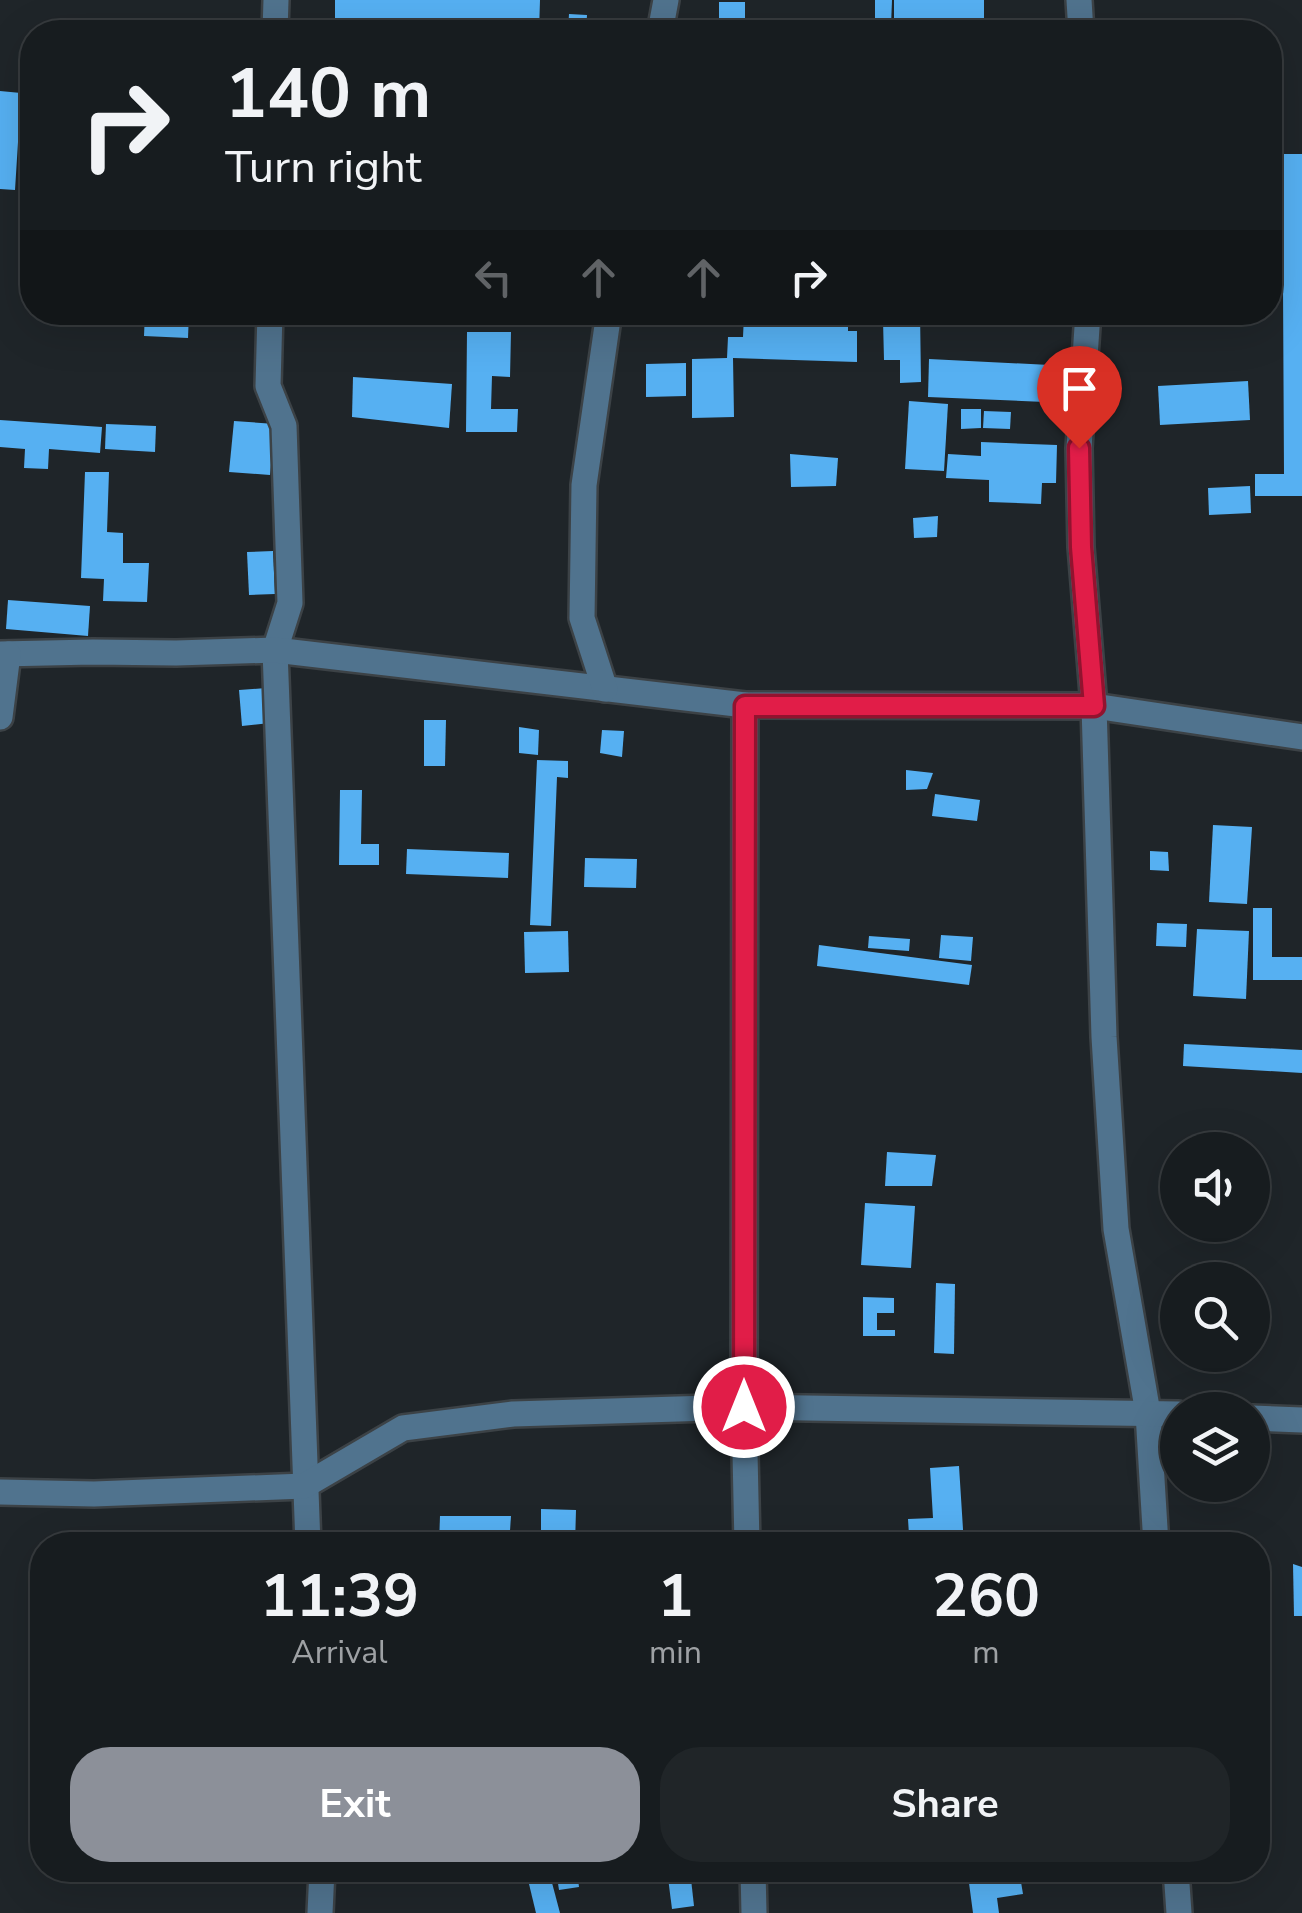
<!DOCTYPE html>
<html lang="en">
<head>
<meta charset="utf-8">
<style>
  body { margin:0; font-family:"Nunito Sans",sans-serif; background:#202528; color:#f1f3f6; height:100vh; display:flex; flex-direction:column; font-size:38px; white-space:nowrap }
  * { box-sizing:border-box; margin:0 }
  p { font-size:32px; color:#9ea1a4 }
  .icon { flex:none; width:55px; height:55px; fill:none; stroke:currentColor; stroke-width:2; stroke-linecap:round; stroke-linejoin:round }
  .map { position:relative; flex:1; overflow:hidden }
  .details { position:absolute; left:30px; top:1532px; width:1240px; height:350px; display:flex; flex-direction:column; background:#171c1f; border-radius:40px; box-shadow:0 10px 40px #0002,0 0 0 2px #363a3d }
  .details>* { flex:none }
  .guide { position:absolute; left:20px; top:20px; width:1262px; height:305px; border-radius:40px; box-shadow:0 10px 40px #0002,0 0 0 2px #363a3d; background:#171c1f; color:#f1f3f6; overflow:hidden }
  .tools { position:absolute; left:1160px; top:1132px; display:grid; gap:20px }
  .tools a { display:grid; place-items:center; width:110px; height:110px; border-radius:50%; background:#171c1f; box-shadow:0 10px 40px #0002,0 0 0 2px #363a3d; font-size:50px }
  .pin { position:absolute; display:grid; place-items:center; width:85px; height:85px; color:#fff; margin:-102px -42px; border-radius:50% 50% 50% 0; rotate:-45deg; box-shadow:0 0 10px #0007 }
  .pin .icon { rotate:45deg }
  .me { position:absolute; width:110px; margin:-55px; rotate:0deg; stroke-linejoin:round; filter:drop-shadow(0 0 8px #0008) }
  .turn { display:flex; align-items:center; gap:35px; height:210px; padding:0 40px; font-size:45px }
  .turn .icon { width:130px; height:130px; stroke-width:2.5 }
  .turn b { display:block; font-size:70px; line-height:85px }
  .lanes { display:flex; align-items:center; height:95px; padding:0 40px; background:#0003; justify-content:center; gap:50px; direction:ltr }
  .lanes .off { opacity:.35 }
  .eta { display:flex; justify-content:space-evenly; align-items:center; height:170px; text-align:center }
  .eta b { font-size:60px; font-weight:700; line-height:70px }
  .primary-button { display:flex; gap:20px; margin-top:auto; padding:20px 40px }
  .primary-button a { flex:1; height:115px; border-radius:40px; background:#8c9099; color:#fff; font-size:40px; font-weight:700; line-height:115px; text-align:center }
  .primary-button a+a { background:#202528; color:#f1f3f6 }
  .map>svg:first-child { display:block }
  .building { fill:#56b0f2 }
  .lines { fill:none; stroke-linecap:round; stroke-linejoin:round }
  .street-casing { stroke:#3c4246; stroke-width:30 }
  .street { stroke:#50738e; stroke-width:25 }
  .route-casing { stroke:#92132f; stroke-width:25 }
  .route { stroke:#e11d48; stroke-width:18 }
</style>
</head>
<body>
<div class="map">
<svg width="1302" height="1913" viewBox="0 0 1302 1913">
  <rect width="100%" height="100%" fill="#1f2529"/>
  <!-- building -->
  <g class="building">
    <path d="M335,0H540L539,32H503L501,25L460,24V32H432V24L335,22Z"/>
    <path d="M875,0H892L891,26H875Z"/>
    <path d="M894,0H984V28L894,27Z"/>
    <rect x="719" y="2" width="26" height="22"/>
    <path d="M569,14L587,15L586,32H568Z"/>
    <rect x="720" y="26" width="47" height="6"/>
    <path d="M0,91L21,93L15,190L0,189Z"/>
    <path d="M1281,154H1302V496H1255V474H1284L1283,286L1270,287V239H1281Z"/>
    <path d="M145,312H189L188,338L144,336Z"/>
    <path d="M406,312H445L444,325L408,322Z"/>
    <path d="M875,312H920L921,382L900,383V360H884L883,320H875Z"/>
    <path d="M744,315L848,316V331H857V362L733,358L734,417L692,418V359L727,358L728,337H743Z"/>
    <path d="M467,332H511L510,377L492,376L491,409H518L517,432H466Z"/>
    <path d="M929,359L1069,366L1068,403L928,397Z"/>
    <path d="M686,363V396L646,397V364Z"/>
    <path d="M353,377L452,384L449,428L352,417Z"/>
    <path d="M1248,381L1250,420L1160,425L1158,386Z"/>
    <path d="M909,401L948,404L944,471L905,469Z"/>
    <path d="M961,409H981V428L961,429Z"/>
    <path d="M984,411L1011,412L1010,429L983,428Z"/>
    <path d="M0,420L102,427L100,453L49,449L48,469L24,468L25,449L0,447Z"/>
    <path d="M234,421L275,424L270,475L229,472Z"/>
    <path d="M106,424L156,426L155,452L105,449Z"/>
    <path d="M981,442L1057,445L1056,483H1042L1041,504L989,502V480L946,478L948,454L981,456Z"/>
    <path d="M790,454L838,458L836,486L791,487Z"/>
    <path d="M85,472H109L107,532L123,533V563H149L147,602L103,601L104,579L81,578Z"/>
    <path d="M1250,486L1251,513L1209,515L1208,488Z"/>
    <path d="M938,516L937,537L914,538L913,518Z"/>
    <path d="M273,551L275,594L249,595L247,552Z"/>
    <path d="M8,600L90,606L88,636L6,629Z"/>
    <path d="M266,688L270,723L242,726L239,690Z"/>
    <path d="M424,720H446L445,766H424Z"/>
    <path d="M519,727L539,730L538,755L519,753Z"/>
    <path d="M602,730L624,731L622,757L600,753Z"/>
    <path d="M537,760L568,761V778L557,777L551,926L530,925Z"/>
    <path d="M906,770L933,773L927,789L906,790Z"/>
    <path d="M340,790H362L361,844H379V865H339Z"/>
    <path d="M935,794L980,800L977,821L932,816Z"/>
    <path d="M1213,825L1252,827L1247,904L1209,902Z"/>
    <path d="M407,849L509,853L508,878L406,874Z"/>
    <path d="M1150,851L1168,852L1169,871L1150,870Z"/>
    <path d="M585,858L637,859L636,888L584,887Z"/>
    <path d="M1253,908H1272V957H1302V980H1253Z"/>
    <path d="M1157,923L1187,924L1186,947L1156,946Z"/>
    <path d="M1197,929L1249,931L1246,999L1193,996Z"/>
    <path d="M568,931L569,972L525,973L524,932Z"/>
    <path d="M941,935L973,937L971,961L939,958Z"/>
    <path d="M869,936L910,939L909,951L868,948Z"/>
    <path d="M819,945L972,965L969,985L817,966Z"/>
    <path d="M1184,1044L1302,1050V1073L1183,1066Z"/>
    <path d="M887,1152L936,1155L932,1186H885Z"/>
    <path d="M865,1203L915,1206L911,1268L861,1265Z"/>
    <path d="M936,1283L955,1284L954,1354L934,1353Z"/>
    <path d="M863,1297L894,1298V1313H877V1330H895V1336H863Z"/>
    <path d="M959,1466L964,1545H929L928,1534L909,1535L908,1519L933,1518L930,1468Z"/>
    <path d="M541,1509L576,1510L575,1545H516V1538L541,1539Z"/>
    <path d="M440,1516H511L509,1545H439Z"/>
    <path d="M1293,1564L1302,1567V1616H1294Z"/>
    <path d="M556,1870H577L579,1887L559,1890Z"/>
    <path d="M667,1870H690L694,1906L672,1909Z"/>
    <path d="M1020,1876L1023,1894L997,1898L999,1913H973L969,1883Z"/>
    <path d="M551,1879L560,1913H536L529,1884Z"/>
  </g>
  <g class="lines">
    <!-- street casing -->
    <g class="street-casing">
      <g id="street">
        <path d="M1079,0L1081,32"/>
        <path d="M275,32L276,0"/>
        <path d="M660,32L666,0"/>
        <path d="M270,312L268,386L284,426L290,603L275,650L308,1545"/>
        <path d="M1088,312L1079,448L1081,547L1094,706L1104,1037L1116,1229L1148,1413L1156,1545"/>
        <path d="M0,654L93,652L176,653L275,650L745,705L1094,706L1302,737"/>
        <path d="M605,689L582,618L584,485L609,312"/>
        <path d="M745,705L744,1407L747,1545"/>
        <path d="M0,717L8,654"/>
        <path d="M1252,1418L1302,1420"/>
        <path d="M0,1492L94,1494L304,1486L403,1428L513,1414L744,1407L1178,1414"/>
        <path d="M753,1870L754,1913"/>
        <path d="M1176,1870L1179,1913"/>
        <path d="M320,1913L322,1870"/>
      </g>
    </g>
    <!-- street -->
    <use href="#street" class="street"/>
  </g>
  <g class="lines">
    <!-- route casing -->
    <g class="route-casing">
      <path id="route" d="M744,1407L745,706H1094L1081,547L1079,448"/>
    </g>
    <!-- route -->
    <use href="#route" class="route"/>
  </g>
</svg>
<div class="tools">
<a><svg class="icon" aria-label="sound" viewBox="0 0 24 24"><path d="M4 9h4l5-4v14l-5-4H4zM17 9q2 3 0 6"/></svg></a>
<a><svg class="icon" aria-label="search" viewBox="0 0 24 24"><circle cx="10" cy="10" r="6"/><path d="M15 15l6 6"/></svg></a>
<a><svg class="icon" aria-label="layers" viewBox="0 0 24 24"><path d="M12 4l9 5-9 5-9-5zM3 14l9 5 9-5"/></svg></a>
</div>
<div class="pin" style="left:1079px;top:448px;background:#d93025"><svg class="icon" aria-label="arrive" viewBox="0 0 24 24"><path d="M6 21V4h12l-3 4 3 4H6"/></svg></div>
<svg class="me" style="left:744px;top:1407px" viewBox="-20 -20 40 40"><circle r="17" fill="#e11d48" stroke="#fff" stroke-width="3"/><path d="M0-11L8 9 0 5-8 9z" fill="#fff"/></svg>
<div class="guide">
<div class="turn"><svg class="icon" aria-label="right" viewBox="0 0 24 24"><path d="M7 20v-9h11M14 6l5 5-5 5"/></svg><div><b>140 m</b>Turn right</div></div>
<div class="lanes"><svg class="icon off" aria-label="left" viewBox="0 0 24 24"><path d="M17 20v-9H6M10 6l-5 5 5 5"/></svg><svg class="icon off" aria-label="ahead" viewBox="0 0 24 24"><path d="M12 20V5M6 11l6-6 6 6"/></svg><svg class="icon off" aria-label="ahead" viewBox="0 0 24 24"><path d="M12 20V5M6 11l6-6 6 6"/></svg><svg class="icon" aria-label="right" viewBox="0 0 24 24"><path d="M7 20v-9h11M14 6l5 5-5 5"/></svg></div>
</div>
<section class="details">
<div class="eta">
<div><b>11:39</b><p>Arrival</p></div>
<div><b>1</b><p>min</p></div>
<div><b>260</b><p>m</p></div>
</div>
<div class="primary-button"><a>Exit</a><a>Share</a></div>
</section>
</div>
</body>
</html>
